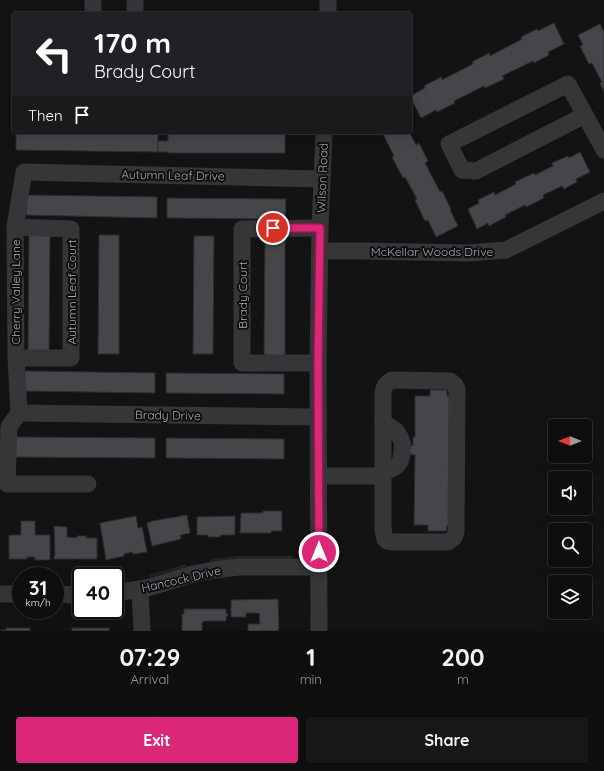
<!DOCTYPE html>
<html lang="en">
<head>
<meta charset="utf-8">
<style>
  body { margin:0; font-family:Quicksand,sans-serif; background:#171718; color:#f1f3f6; height:100vh; display:flex; flex-direction:column; font-size:15px; white-space:nowrap }
  * { box-sizing:border-box; margin:0 }
  p { font-size:13px; color:#9b9c9e }
  .icon { flex:none; width:22px; height:22px; fill:none; stroke:currentColor; stroke-width:2; stroke-linecap:round; stroke-linejoin:round }
  .map { position:relative; height:631px; overflow:hidden }
  .sheet { display:flex; flex-direction:column; background:#0e0e0f; flex:1 }
  .sheet>* { flex:none }
  .top-card { position:absolute; left:12px; top:12px; width:400px; height:122px; border-radius:4px; box-shadow:0 4px 16px #0002,0 0 0 1px #2e2e2f; background:#202124; color:#fff; overflow:hidden }
  .needle { width:26px; rotate:270deg }
  .buttons { position:absolute; left:548px; top:419px; display:grid; gap:8px }
  .buttons a { display:grid; place-items:center; width:44px; height:44px; border-radius:4px; background:#0e0e0f; box-shadow:0 4px 16px #0002,0 0 0 1px #2e2e2f; font-size:20px }
  .speed { position:absolute; left:12px; top:567px; display:flex; gap:8px; font-size:20px; font-weight:700; text-align:center }
  .speed>* { display:grid; place-content:center; width:52px; height:52px; border-radius:50%; background:#0e0e0f; box-shadow:0 4px 16px #0002,0 0 0 1px #2e2e2f; line-height:1 }
  .speed small { font-size:10px; font-weight:400 }
  .speed .limit { border:2px solid #111; border-radius:6px; background:#fff; color:#111 }
  .pin { position:absolute; display:grid; place-items:center; width:34px; height:34px; color:#fff; margin:-17px; border:2px solid #fff; border-radius:50%; box-shadow:0 1px 4px #0007 }
  .me { position:absolute; width:44px; margin:-22px; rotate:0deg; stroke-linejoin:round; filter:drop-shadow(0 0 3px #0008) }
  .turn { display:flex; align-items:center; gap:14px; height:84px; padding:0 16px; font-size:18px }
  .turn .icon { width:52px; height:52px; stroke-width:2.5 }
  .turn b { display:block; font-size:28px; line-height:34px }
  .then { display:flex; align-items:center; height:38px; padding:0 16px; background:#0003; gap:8px; font-size:15px }
  .eta { display:flex; justify-content:space-evenly; align-items:center; height:68px; text-align:center }
  .eta b { font-size:24px; font-weight:700; line-height:28px }
  .button { display:flex; gap:8px; margin-top:auto; padding:8px 16px }
  .button a { flex:1; height:46px; border-radius:4px; background:#db2777; color:#fff; font-size:16px; font-weight:700; line-height:46px; text-align:center }
  .button a+a { background:#171718; color:#f1f3f6 }
  .map>svg:first-child { display:block }
  .green { fill:#20261f }
  .building { fill:#454649; stroke:#2d2d30 }
  .lines { fill:none; stroke-linecap:round; stroke-linejoin:round }
  .minor { stroke:#343638; stroke-width:17 }
  .route-casing { stroke:#8e194d; stroke-width:10 }
  .route { stroke:#db2777; stroke-width:7 }
  .labels { text-anchor:middle; dominant-baseline:central; stroke-width:4; stroke-linejoin:round; paint-order:stroke }
  .street-label { font-size:12px; fill:#a6acb3; stroke:#0e0e0f }
</style>
</head>
<body>
<div class="map">
<svg width="604" height="631" viewBox="0 0 604 631">
  <rect width="100%" height="100%" fill="#131314"/>
  <!-- green -->
  <g class="green">
    <path d="M237,556H294V558L289,559H237L210,562V559Z"/>
    <path d="M186,564V567L150,577L149,575Z"/>
  </g>
  <!-- building -->
  <g class="building">
    <path d="M554,23L564,44L548,52L549,55L534,63L533,61L502,76L504,79L485,88L484,86L454,101L455,103L437,112L436,110L421,118L410,96L425,88L424,86L441,77L442,80L473,64L472,62L489,53L490,56L522,39L521,37L537,29L538,31Z"/>
    <path d="M600,24L604,32V92L600,83L602,82L592,63L589,64L580,46L583,45L578,35Z"/>
    <path d="M16,132H158V152L16,150Z"/>
    <path d="M168,132L285,133V153H168V152H158V141H168Z"/>
    <path d="M382,132H409L416,145L419,143L428,161L425,163L440,192L442,191L451,209L450,210L458,226L436,237L428,220L425,221L415,200L417,199L405,177L403,178L392,157L394,156Z"/>
    <path d="M580,152L590,172L576,179L577,182L564,189L562,186L543,195L544,198L526,207L525,205L505,215L506,217L489,226L488,223L477,229L468,209L479,203L478,200L494,192L495,195L516,184L515,182L534,173L535,175L553,166L552,163L568,156L569,158Z"/>
    <path d="M26,195L157,197V218L26,215Z"/>
    <path d="M167,198L286,199L285,219L167,218Z"/>
    <path d="M29,234H50L49,353L28,352Z"/>
    <path d="M99,235H119V354H98Z"/>
    <path d="M194,236H214L213,354H193Z"/>
    <path d="M265,237H285V356L264,355Z"/>
    <path d="M25,371L155,373V393L24,391Z"/>
    <path d="M166,373L284,374V394L166,393Z"/>
    <path d="M430,390H447V396H450L449,525H447L446,531H428V525H414L415,455H412V454H394V446H413V437H415V396H430Z"/>
    <path d="M14,437L155,438V458L14,457Z"/>
    <path d="M166,438L284,439V459L166,458Z"/>
    <path d="M263,511H282V531H271V533H240L241,513H263Z"/>
    <path d="M187,515L190,533L180,535L181,539L152,546L147,523L151,522V521H153Z"/>
    <path d="M136,516L138,528L142,527L147,552L133,554L132,552L124,554V556L106,560L100,523Z"/>
    <path d="M235,516V535H221L220,537H208V535H197V517Z"/>
    <path d="M21,521H35V535H50V560H35V557H27V559H9V535H21Z"/>
    <path d="M54,526L67,527V537L77,538V536H86V538H97V559H54V556H55Z"/>
    <path d="M278,599L279,629H278V631H248V624H260L259,613H246V617H231V600Z"/>
    <path d="M184,609H226V614H228V616H226V621H203V623H202V631H182V614H184Z"/>
    <path d="M6,628H30V631H1V630H6Z"/>
    <rect x="72" y="628" width="37" height="3"/>
  </g>
  <g class="lines">
    <!-- minor -->
    <g class="minor">
      <path d="M93,14V0"/>
      <path d="M135,14V0"/>
      <path d="M328,14V0"/>
      <path d="M585,115L568,84L449,144L462,170L476,171L585,115L604,150"/>
      <path d="M15,227L71,229V358H16"/>
      <path d="M320,251H363L468,253L506,250L604,201"/>
      <path d="M318,363H242V229L320,228"/>
      <path d="M392,380L450,381C454,383 456,385 457,390L456,532C455,537 453,539 448,542H392L387,541L385,539L383,529V393C384,386 386,383 392,380Z"/>
      <path d="M19,413L16,358L15,227L24,172L322,179"/>
      <path d="M19,413L318,417"/>
      <path d="M19,413L9,427L7,484H88"/>
      <path d="M383,423C395,428 400,433 403,446"/>
      <path d="M383,472C394,468 400,467 402,454"/>
      <path d="M318,476H383"/>
      <path d="M140,590L142,631"/>
      <path d="M115,593L147,588L193,574L214,570L239,567H319"/>
      <path d="M0,594H21"/>
      <path d="M55,594L81,595"/>
      <path d="M319,631L318,363L320,228L324,132"/>
    </g>
  </g>
  <g class="lines">
    <!-- route casing -->
    <g class="route-casing">
      <path id="route" d="M273,228H320L318,364L319,552"/>
    </g>
    <!-- route -->
    <use href="#route" class="route"/>
  </g>
  <g class="labels">
    <!-- street labels -->
    <g class="street-label">
      <text transform="translate(173 175) rotate(1)">Autumn Leaf Drive</text>
      <text transform="translate(322 178) rotate(-88)">Wilson Road</text>
      <text x="432" y="251">McKellar Woods Drive</text>
      <text transform="translate(15 292) rotate(-90)">Cherry Valley Lane</text>
      <text transform="translate(71 292) rotate(-90)">Autumn Leaf Court</text>
      <text transform="translate(242 295) rotate(-90)">Brady Court</text>
      <text transform="translate(168 415) rotate(1)">Brady Drive</text>
      <text transform="translate(181 579) rotate(-13)">Hancock Drive</text>
    </g>
  </g>
</svg>
<div class="buttons">
<a><svg class="needle" viewBox="-14 -14 28 28"><path d="M0-13l5 13h-10z" fill="#e53935"/><path d="M0 13l5-13h-10z" fill="#9b9c9e"/></svg></a>
<a><svg class="icon" aria-label="sound" viewBox="0 0 24 24"><path d="M4 9h4l5-4v14l-5-4H4zM17 9q2 3 0 6"/></svg></a>
<a><svg class="icon" aria-label="search" viewBox="0 0 24 24"><circle cx="10" cy="10" r="6"/><path d="M15 15l6 6"/></svg></a>
<a><svg class="icon" aria-label="layers" viewBox="0 0 24 24"><path d="M12 4l9 5-9 5-9-5zM3 14l9 5 9-5"/></svg></a>
</div>
<div class="speed"><div>31<small>km/h</small></div><div class="limit">40</div></div>
<div class="pin" style="left:273px;top:228px;background:#d93025"><svg class="icon" aria-label="arrive" viewBox="0 0 24 24"><path d="M6 21V4h12l-3 4 3 4H6"/></svg></div>
<svg class="me" style="left:319px;top:552px" viewBox="-20 -20 40 40"><circle r="17" fill="#db2777" stroke="#fff" stroke-width="3"/><path d="M0-11L8 9 0 5-8 9z" fill="#fff"/></svg>
<div class="top-card">
<div class="turn"><svg class="icon" aria-label="left" viewBox="0 0 24 24"><path d="M17 20v-9H6M10 6l-5 5 5 5"/></svg><div><b>170 m</b>Brady Court</div></div>
<div class="then">Then<svg class="icon" aria-label="arrive" viewBox="0 0 24 24"><path d="M6 21V4h12l-3 4 3 4H6"/></svg></div>
</div>
</div>
<section class="sheet">
<div class="eta">
<div><b>07:29</b><p>Arrival</p></div>
<div><b>1</b><p>min</p></div>
<div><b>200</b><p>m</p></div>
</div>
<div class="button"><a>Exit</a><a>Share</a></div>
</section>
</body>
</html>
